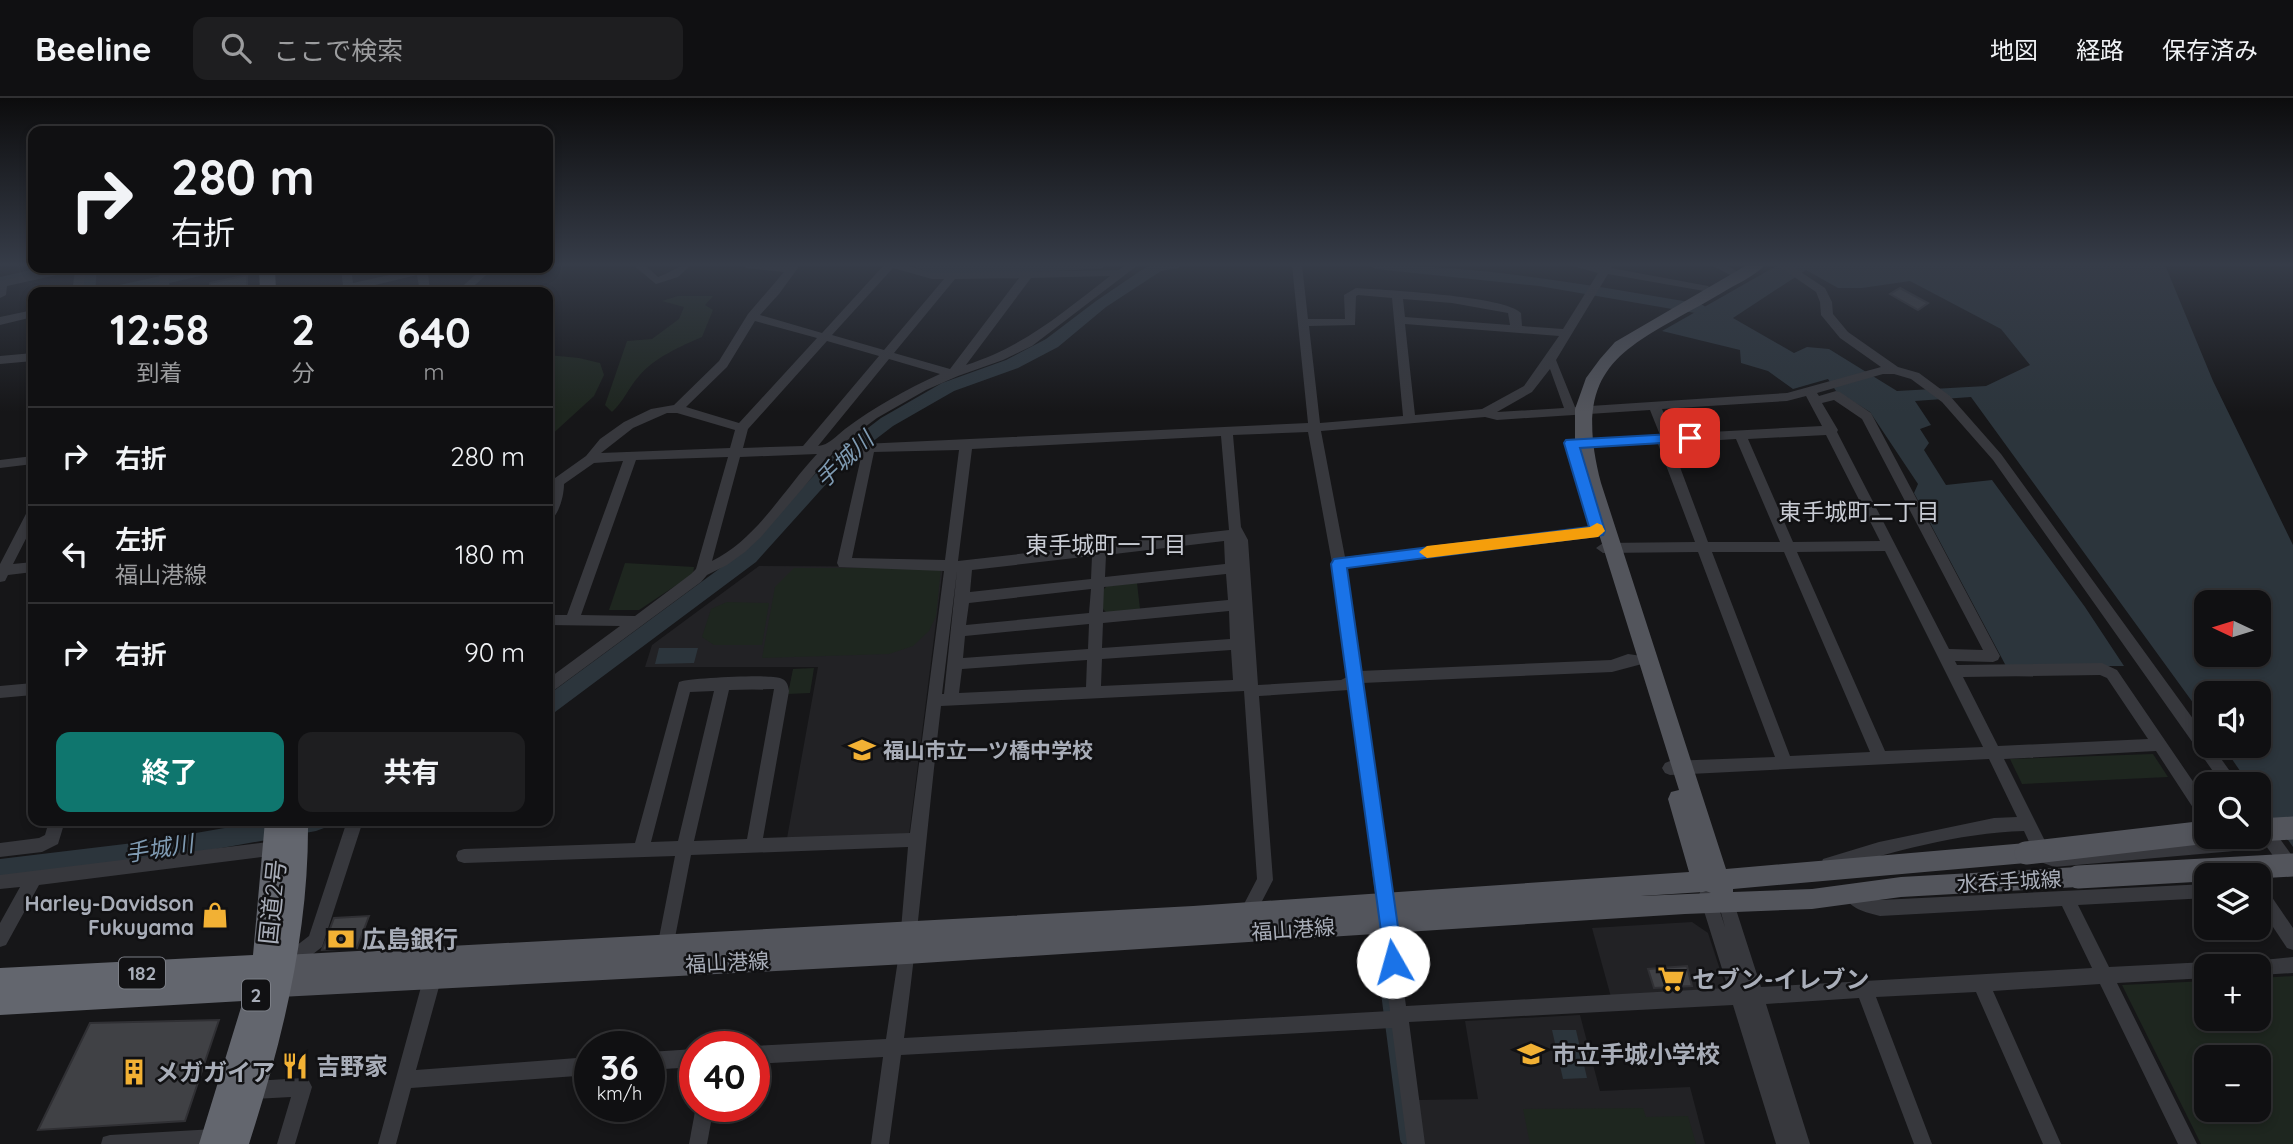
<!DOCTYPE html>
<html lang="ja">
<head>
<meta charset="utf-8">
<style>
  body { margin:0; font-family:Quicksand,"Noto Sans JP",sans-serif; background:#1e1e20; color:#f1f3f6; height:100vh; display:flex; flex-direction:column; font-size:26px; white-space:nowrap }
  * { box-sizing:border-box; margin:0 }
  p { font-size:23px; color:#9c9d9f }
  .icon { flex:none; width:38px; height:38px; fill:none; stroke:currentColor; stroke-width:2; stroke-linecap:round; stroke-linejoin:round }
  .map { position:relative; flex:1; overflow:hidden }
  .side { position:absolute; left:28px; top:189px; width:525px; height:539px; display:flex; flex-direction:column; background:#101012; border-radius:14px; box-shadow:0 4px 10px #0003,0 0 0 2px #303032 }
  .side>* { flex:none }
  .top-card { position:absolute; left:28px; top:28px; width:525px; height:147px; border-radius:14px; box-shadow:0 4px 10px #0003,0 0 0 2px #303032; background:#101012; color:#f1f3f6; overflow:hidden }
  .needle { width:46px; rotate:274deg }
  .controls { position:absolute; left:2194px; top:492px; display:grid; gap:14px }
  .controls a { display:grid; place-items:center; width:77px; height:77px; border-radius:14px; background:#101012; box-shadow:0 4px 10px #0003,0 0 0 2px #303032; font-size:35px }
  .speed { position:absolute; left:574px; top:933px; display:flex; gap:14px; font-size:35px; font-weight:700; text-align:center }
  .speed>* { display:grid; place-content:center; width:91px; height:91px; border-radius:50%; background:#101012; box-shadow:0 4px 10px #0003,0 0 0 2px #303032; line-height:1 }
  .speed small { font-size:18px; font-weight:400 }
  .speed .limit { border:10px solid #d22; background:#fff; color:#111 }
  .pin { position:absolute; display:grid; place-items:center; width:60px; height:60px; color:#fff; margin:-30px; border-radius:14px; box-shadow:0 4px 10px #0006 }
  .me { position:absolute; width:77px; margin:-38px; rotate:353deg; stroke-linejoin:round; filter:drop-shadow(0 0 5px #0008) }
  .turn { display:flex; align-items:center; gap:24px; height:147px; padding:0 28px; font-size:32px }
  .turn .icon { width:91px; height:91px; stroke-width:2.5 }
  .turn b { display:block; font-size:49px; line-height:60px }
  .eta { display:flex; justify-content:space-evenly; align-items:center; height:119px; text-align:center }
  .eta b { font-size:42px; font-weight:700; line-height:49px }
  .cta { display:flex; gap:14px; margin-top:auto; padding:14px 28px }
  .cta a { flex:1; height:80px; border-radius:14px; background:#0f766e; color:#fff; font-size:28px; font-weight:700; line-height:80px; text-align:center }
  .cta a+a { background:#1e1e20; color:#f1f3f6 }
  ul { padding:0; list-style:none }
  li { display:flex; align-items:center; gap:21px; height:98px; padding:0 28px; border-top:2px solid #303032 }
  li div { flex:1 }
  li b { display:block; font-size:26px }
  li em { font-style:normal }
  header { display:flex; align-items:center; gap:42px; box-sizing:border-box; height:98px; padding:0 35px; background:#101012; border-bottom:2px solid #303032 }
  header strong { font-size:33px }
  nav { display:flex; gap:38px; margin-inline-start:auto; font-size:24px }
  .search { width:490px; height:63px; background:#1e1e20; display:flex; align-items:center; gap:18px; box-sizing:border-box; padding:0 24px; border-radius:14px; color:#9c9d9f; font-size:26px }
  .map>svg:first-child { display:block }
  .built { fill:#222225 }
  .green { fill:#1e261f; fill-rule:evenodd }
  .water { fill:#2c353c; fill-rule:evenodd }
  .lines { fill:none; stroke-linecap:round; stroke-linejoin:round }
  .canal { stroke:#2c353c; stroke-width:12 }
  .river { fill:#2c353c; fill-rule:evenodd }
  .building { fill:#404145; stroke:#303034; stroke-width:2 }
  .minor { fill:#37383d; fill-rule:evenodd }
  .major { fill:#53555c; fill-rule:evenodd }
  .highway { fill:#63666e; fill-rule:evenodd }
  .major-bridge { stroke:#53555c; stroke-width:23 }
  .route { fill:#1a73e8; stroke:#114b97; stroke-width:2 }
  .slow { fill:#f59e0b }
  .labels { text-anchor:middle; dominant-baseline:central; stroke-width:5; stroke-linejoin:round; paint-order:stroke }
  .shield { fill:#111113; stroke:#7b7e86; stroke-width:2 }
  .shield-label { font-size:19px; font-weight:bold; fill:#a8adb8 }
  .poi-label { font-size:21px; font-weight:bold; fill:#a8adb8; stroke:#111113; text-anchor:start }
  .street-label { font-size:21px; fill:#a8adb8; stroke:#111113 }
  .water-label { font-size:23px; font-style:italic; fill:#7f9bb3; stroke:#111113 }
  .neighbourhood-label { font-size:23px; fill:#c9ccd4; stroke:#111113 }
  .near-street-label { font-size:24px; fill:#a8adb8; stroke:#111113 }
  .near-poi-label { font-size:24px; font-weight:bold; fill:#a8adb8; stroke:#111113; text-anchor:start }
</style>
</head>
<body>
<header>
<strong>Beeline</strong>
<div class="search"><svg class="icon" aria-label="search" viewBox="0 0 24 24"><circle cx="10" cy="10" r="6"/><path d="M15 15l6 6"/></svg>ここで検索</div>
<nav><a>地図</a><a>経路</a><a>保存済み</a></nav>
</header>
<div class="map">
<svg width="2293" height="1046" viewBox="0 0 2293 1046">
  <rect width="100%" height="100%" fill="#161618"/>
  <!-- built -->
  <g class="built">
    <path d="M759,468L943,469L909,737L787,740L818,569H645L652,547Z"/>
    <path d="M1692,824L1708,835L1727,893L1611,899L1592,830Z"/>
    <path d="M1580,917L1600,993L1690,989L1705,1046H1424L1418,1002L1478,1001L1465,923Z"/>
  </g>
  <!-- green -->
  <g class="green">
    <path d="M678,198H713L705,207L713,212L702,239C681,248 654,260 639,278C629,289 624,303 612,314L605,307L627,243L652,241L679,221L684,209L662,203Z"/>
    <path d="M548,257L579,260L600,265L604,277L594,298L548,340Z"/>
    <path d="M625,465L694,469L693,476L639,512H609Z"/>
    <path d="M794,470H941L936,518L929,533L913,548L889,556L762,560L775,489Z"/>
    <path d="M1137,485L1140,511L1107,515L1102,510L1103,492L1107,488Z"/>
    <path d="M727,504L769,505L762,547H714L702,539L711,511Z"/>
    <path d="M814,570L810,595L788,596L793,571Z"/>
    <path d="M2153,656L2168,679L2022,686L2010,661Z"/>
    <path d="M2293,878V1046H2201L2122,887L2207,883V920H2259V880ZM2259,959V1012H2207V959Z"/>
    <path d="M1643,1010L1646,1019L1688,1018L1696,1046H1530L1523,1011Z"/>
  </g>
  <!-- water -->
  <g class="water">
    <path d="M1778,167H2165L2213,283L2293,447V749L2259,700V686H2249L2223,648H2259V595H2207V624L1971,299L1915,303L1931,327L1920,331L1929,345L1924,352L1946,387L1992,382L2085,509L2124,568H2006L1914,395L1918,386L1870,314L1836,293L1828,281L1793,291L1768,273L1741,265L1740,252L1662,233ZM1806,172L1838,190H1862L1910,183L2001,231L2030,267L1986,288L1897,293L1829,251L1807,249L1794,255L1733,220ZM2207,504H2259V556H2207Z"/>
    <path d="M659,550H698L694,565L655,566Z"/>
    <path d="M1552,932H1576L1587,980L1563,981Z"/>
  </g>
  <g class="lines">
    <!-- canal -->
    <g class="canal">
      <path d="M1380,840L1390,918"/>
      <path d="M1391,925L1406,1041"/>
    </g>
    <!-- river -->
    <g class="river">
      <path d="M910,167L938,168L1107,167L1100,171L937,178Z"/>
      <path d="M1149,167H1181L1179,170L1161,173L1106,209L1058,249L1018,270L954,293L893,328L846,364L756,464L555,614L548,616V597L742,454L834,356L881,320L942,285L1006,262L1046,241L1096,203Z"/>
      <path d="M1369,167C1481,167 1590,187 1701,206L1709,211L1701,216L1539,188L1376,171Z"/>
      <path d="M40,170H65L63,173L0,189V179Z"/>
      <path d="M83,170H97L95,194H80Z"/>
      <path d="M198,170H224L222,173L130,194H102L110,189Z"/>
      <path d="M264,723H327L324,730L316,733L150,763L0,781V761L150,743Z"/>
    </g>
  </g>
  <!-- building -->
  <g class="building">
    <path d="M247,177V190L227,194H210V185Z"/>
    <path d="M1900,190L1928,205L1918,212L1890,196Z"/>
    <path d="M369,818L357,850L322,852L334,820Z"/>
    <path d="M1687,868L1692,888L1654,890L1648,871Z"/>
    <path d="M219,922L185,1023L38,1032L90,925Z"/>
  </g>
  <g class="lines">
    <!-- minor -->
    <g class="minor">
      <path d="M633,167H645L658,179C670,175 678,167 691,167L678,179L656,186Z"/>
      <path d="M741,167H800L779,196L760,217L822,235L884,167H906L932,175L1119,172L1125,167H1138L1032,248L1003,262L958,278L926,292L877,320L841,347L1308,325L1292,167H1302L1308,221H1345L1344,197L1356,190C1384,192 1506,198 1521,215L1522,228L1563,231L1598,175L1569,167H1613L1611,170L1708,188L1710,190L1704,193L1608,176L1556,262L1575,309L1787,295L1881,269L1840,240L1821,217L1820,204L1816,194L1777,167H1790L1825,190L1832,204L1833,216L1848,234L1898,269L1919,275L1950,298L2001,356L2207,640V648H2212L2239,686H2222L1993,362L1942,304L1911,281L1894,276H1883L1817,295L1819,298L1836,293L1840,294L1871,315L2000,558L1998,562L1993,564L1955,563L1957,567L2102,565L2117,572L2207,704V724L2201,722L2156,653L2004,661L2050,753L2054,755L2228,741L2234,743L2236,748L2234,753L2054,769L2038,763L2024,733C1958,735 1891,754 1829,773L1823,771L1821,766L1823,761L1879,744L1994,720L2017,719L1989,661L1670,677L1665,675L1662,670L1665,665L1670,663L1775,659L1698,454L1603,455L1596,450L1603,445L1695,444L1658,346L1571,350L1565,346L1571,342L1660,337L1650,312L1497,322L1485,319L1321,333L1345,459L1598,429L1605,434L1598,439L1346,469L1360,573L1611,562L1628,556L1642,558L1644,562L1642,566L1612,574L1362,585L1406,908L1728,890L1699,797L1701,792L1707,789L1713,792L1725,829L1718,804L1720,799L1726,796L1732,799L1761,889L2092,870L2062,808L1880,818C1865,814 1850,811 1843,796L1845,791L1851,789L1867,799L1880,802L2207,786V800L2078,807L2109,869L2207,864L2213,866L2214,868H2207V880L2117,885L2197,1046H2178L2100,886L1993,893L2061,1046H2043L1976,894L1876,899L1932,1046H1914L1859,900L1766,906L1810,1046H1776L1733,907L1409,924L1425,1046H1407L1392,930L901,957L889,1046H871L883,959L754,966L753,948L886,941L899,855L908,749L691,757L673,850L671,856L665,858L659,856L657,850L675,758L464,765L458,763L456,758L458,753L464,751L635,745L679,584C690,580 770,576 780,580C787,582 788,587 789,593L763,740L910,735L944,473L839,469L837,465L862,355L832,356L761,439L745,454L727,467L707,477L701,484L553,593L548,595V581L620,528L548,527V517H567L623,363L594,365L564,386C564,398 559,418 548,424V403L551,395H548V385L586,358L600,341L624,324L651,311L674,307L719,263L748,216L784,174L746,170ZM893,170L932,181H944L884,252L832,237ZM1110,178C1062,215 1025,248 966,267L1031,180ZM1019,180L950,271L894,255L955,181ZM1358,197L1392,200L1403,318L1320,325L1309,228L1355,227L1356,198ZM1403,201L1452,205L1508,215L1510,227L1405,219ZM755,223L817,240L739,325L686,309L727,269ZM1405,226L1559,238L1524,288L1482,311L1415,317ZM827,243L879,258L803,348L743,350L748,331ZM889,261L940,276C907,291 874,309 845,331C836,338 829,347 818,348ZM1550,271L1564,310L1497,314L1532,294ZM1806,298L1822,328L1673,336L1662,311L1787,303ZM1834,302L1862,321L1983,552L1949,551L1837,334L1838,332L1822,305ZM667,315H677L735,332L730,350L601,355L633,330ZM1308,334L1332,465L1347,579L1341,582L1258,587L1248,442L1241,429L1233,337ZM1826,337L1880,443L1793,444L1748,341ZM1221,338L1229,432L958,463L972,351ZM1736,341L1780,444H1708L1671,345ZM959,352L945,462L852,460L874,354ZM817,356C784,391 757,441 712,463L740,359ZM728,359L696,471L691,476L635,518L581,517L636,362ZM1224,443L1225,466L1105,479L1106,457ZM1885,453L1983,649L1885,653L1797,454ZM1712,454H1784L1870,654L1790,658ZM1092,458L1091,481L970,494L972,472ZM957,473L944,596H942ZM1226,476L1228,502L1103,514L1104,489ZM1091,491L1089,515L966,527L969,505ZM1229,513L1230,541L1102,550L1103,525ZM1089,526L1088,551L963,560L965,538ZM1231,552L1233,582L1101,588L1102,561ZM1087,562L1086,589L959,595L962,571ZM2100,577L2107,580L2148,641L1998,648L1963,579ZM774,591L747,741L694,743L729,592ZM1349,592L1390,913L904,940C919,829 928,718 941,608L1244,593L1257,781L1244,806L1248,821L1254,824L1260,821L1262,816L1260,807L1273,782L1259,598ZM714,593L678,743L651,744L690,594Z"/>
      <path d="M1711,167H1726L1745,178L1744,180H1736Z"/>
      <path d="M60,170H86L83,194H72L75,173L7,188L6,197L0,200V183Z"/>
      <path d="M160,170H170L169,194H159V191L141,194H121L123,192L159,184Z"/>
      <path d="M341,170H351L353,185L421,170H439L428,175L430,194H420L417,177L354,192V194H326L327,192L343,188Z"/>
      <path d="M483,170H494L467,194H456Z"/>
      <path d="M33,212V219L0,227V219Z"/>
      <path d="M33,255V263L0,266V258Z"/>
      <path d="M33,358V366L0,370V362Z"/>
      <path d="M33,410V427L13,466L33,464V474L8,477L5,483L0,484V466L28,412Z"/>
      <path d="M33,585V597L0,600V588Z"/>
      <path d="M2261,721L2267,723L2293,759V778L2286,776L2259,738Z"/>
      <path d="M49,723H65L58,746L42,754L0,759V745L39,740L45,737Z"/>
      <path d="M347,723H363L322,849L291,873L285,875L279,873L276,867L279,861L309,838Z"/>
      <path d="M277,743L283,745L285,750L283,755L277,757L39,787L6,847L0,849V825L20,789L0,791V777Z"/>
      <path d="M2259,787L2265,789L2293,830V852L2287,850L2259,808Z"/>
      <path d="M2293,859V875L2259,877V868H2251L2253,863Z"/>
      <path d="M433,870L439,872L442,878L416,972L590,959V977L411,990L396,1046H378L424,878L427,872Z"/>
      <path d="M695,951V969L649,972V954Z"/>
      <path d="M303,980L309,983L312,989L295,1046H277L291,999L253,1001L247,998L244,992L247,986L253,983Z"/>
      <path d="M696,1008H714L707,1046H689Z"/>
      <path d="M215,1031L222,1033L224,1040L222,1046H101L103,1039L110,1037Z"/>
    </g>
    <!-- major -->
    <path class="major" d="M1747,167H1765C1754,179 1734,187 1720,196C1628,250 1569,262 1601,385L1726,771L2026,745L2034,748L2037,755L2034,762L2026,765L1733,791V794L1812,791L1901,779L2078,769L2086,772L2089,779L2086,786L2078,789L1901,799L1812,811L1685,816L907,866L280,899L272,896L268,888L272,880L279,877L272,868L276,860L284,857L1193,808L1689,774L1668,701L1671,694L1679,692L1583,385L1575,345V311L1586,280L1600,261L1615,244ZM1706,793L1711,795L1641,798L1703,794Z"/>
    <!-- highway -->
    <g class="highway">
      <path d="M259,170H275L276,194H260Z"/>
      <path d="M265,723H308C309,835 283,940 249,1046H199L243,903L0,917V870L253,857Z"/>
    </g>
    <!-- major-bridge -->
    <g class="major-bridge">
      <path d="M2259,732L2293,730"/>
      <path d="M2026,755L2207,734"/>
      <path d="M2078,779L2293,767"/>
    </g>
  </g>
  <!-- sky -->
  <linearGradient id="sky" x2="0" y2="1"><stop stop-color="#0c0c0d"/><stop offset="0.53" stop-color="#363c48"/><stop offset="1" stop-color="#363c48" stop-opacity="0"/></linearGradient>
  <rect width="2293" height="314" fill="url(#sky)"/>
  <!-- route -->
  <path class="route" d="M1690,335L1697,340L1695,343L1580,350L1605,433L1603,437L1347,470L1403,864L1400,870L1393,873L1386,870L1331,466L1334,461L1589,429L1564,345L1566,342Z"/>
  <!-- slow -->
  <path class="slow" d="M1597,425L1602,427L1605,433L1598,439L1427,460L1419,454L1427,448L1590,429Z"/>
  <!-- icons -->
  <defs>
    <g id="school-bare" transform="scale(2.1)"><path d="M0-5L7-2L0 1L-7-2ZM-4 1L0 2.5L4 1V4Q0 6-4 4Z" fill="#f2b134" stroke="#111113" stroke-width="2.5" paint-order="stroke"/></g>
    <g id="shop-bare" transform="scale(2.1)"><path d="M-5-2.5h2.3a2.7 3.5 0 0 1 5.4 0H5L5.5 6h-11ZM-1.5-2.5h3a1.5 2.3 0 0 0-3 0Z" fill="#f2b134" stroke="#111113" stroke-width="2.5" paint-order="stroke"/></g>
    <g id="bank-bare" transform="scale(2.1)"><path d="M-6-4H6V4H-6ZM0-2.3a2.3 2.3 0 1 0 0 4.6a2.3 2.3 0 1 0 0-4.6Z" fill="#f2b134" stroke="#111113" stroke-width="2.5" paint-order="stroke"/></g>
    <g id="supermarket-bare" transform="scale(2.1)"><path d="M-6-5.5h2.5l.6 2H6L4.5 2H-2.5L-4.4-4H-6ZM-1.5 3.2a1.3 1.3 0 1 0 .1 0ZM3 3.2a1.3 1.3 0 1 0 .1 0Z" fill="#f2b134" stroke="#111113" stroke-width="2.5" paint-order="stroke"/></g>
    <g id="restaurant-bare" transform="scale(2.1)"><path d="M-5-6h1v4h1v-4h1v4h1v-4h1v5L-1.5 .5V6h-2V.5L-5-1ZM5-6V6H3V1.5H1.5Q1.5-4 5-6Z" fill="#f2b134" stroke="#111113" stroke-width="2.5" paint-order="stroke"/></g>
    <g id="building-bare" transform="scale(2.1)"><path d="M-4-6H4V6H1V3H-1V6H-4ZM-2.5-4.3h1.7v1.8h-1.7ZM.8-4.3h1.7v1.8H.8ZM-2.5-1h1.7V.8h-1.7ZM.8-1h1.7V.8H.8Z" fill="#f2b134" stroke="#111113" stroke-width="2.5" paint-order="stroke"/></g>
  </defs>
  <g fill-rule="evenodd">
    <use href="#school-bare" x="862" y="652"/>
    <use href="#shop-bare" x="215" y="817"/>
    <use href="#bank-bare" x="341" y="841"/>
    <use href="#supermarket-bare" x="1671" y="881"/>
    <use href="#school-bare" x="1531" y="956"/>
    <use href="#restaurant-bare" x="295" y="968"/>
    <use href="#building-bare" x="134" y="974"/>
  </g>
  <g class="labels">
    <!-- shield labels -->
    <g class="shield">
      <rect x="119" y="859.5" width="46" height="31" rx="5"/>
      <rect x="242" y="881.5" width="28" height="31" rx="5"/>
    </g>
    <g class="shield-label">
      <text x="142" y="875">182</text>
      <text x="256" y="897">2</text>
    </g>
    <!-- poi labels -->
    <g class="poi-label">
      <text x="883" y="652">福山市立一ツ橋中学校</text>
      <text x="194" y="805" text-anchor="end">Harley-Davidson<tspan x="194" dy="24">Fukuyama</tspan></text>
    </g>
    <!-- street labels -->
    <g class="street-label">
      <text transform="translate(2009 783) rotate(-3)">水呑手城線</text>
      <text transform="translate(1293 831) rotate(-4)">福山港線</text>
      <text transform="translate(727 864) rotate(-3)">福山港線</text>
    </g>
    <!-- water labels -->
    <g class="water-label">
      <text transform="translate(844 361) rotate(-43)">手城川</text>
      <text transform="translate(159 750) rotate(-9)">手城川</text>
    </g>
    <!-- neighbourhood labels -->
    <g class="neighbourhood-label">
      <text x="1859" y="413">東手城町二丁目</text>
      <text x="1106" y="446">東手城町一丁目</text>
    </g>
    <!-- near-street labels -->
    <g class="near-street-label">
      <text transform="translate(272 804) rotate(-84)">国道2号</text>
    </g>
    <!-- near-poi labels -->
    <g class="near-poi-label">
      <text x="362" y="841">広島銀行</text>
      <text x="1692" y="881">セブン-イレブン</text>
      <text x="1552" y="956">市立手城小学校</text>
      <text x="316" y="968">吉野家</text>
      <text x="155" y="974">メガガイア</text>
    </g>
  </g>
</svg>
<div class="controls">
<a><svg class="needle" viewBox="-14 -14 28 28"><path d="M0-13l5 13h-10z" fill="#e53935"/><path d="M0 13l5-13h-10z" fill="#9c9d9f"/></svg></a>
<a><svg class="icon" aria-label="sound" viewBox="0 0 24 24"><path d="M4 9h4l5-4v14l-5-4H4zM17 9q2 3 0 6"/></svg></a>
<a><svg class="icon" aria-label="search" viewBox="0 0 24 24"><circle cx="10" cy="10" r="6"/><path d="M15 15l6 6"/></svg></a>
<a><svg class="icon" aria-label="layers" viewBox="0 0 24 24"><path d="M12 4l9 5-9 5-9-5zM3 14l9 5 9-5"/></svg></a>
<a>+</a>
<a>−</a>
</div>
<div class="speed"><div>36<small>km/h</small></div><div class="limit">40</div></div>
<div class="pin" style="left:1690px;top:340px;background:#d93025"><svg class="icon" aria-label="arrive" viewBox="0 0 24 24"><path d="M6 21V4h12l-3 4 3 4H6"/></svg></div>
<svg class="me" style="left:1393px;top:864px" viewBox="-20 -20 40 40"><circle r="19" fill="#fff"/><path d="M0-13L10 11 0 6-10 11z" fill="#1a73e8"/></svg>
<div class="top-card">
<div class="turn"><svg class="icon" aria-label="right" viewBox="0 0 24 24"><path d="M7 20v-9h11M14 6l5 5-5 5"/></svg><div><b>280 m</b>右折</div></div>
</div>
<section class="side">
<div class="eta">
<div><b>12:58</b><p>到着</p></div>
<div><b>2</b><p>分</p></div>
<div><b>640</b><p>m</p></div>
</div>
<ul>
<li><svg class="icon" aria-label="right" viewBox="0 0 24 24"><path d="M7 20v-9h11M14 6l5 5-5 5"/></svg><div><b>右折</b></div><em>280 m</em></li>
<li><svg class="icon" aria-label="left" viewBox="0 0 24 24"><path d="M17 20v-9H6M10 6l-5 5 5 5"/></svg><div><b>左折</b><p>福山港線</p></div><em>180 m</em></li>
<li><svg class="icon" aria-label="right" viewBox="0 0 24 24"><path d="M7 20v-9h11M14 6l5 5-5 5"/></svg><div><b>右折</b></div><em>90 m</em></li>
</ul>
<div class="cta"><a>終了</a><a>共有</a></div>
</section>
</div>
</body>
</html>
